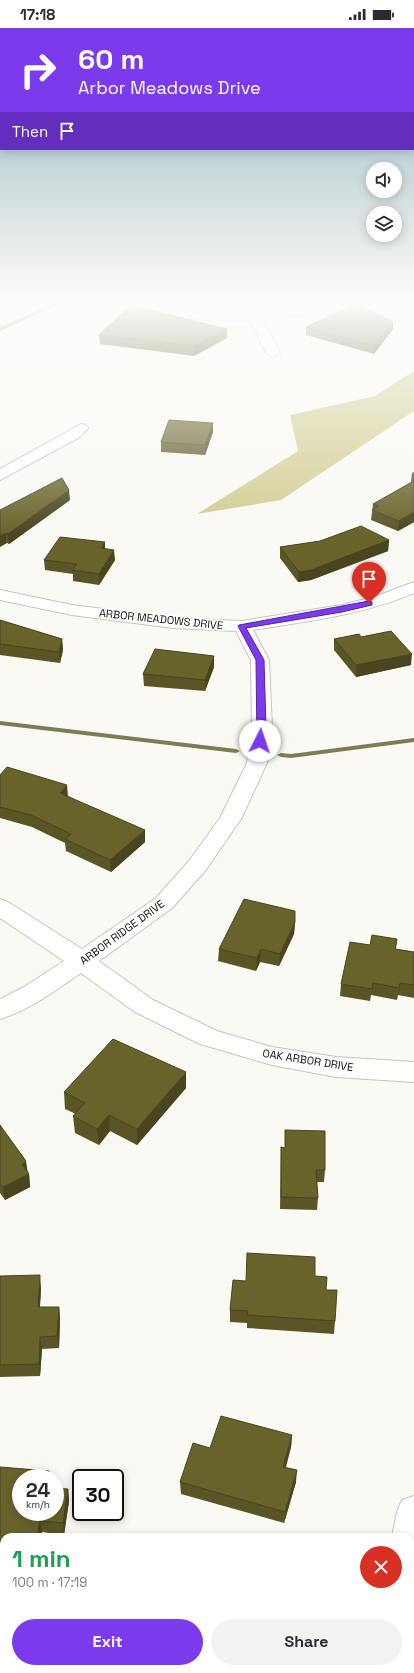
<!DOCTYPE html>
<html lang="en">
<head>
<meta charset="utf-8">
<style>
  body { margin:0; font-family:"Space Grotesk",sans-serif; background:#f2f2f3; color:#2b2b33; height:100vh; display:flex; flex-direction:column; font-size:15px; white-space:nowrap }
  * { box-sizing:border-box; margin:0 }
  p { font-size:13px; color:#7c7c81 }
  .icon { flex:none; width:22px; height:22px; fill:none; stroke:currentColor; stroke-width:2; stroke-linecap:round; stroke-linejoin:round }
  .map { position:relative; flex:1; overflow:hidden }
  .drawer { position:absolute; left:0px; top:1505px; width:414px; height:140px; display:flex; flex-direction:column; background:#fff; border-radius:12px 12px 0 0; box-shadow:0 2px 10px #0003 }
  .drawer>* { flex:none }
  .guide { position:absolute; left:0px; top:0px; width:414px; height:122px; box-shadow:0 2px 10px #0003; background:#7c3aed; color:#fff; overflow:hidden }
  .buttons { position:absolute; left:366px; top:134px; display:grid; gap:8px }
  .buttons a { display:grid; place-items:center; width:36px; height:36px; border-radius:50%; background:#fff; box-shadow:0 2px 10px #0003; font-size:20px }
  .speed { position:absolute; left:12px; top:1441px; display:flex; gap:8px; font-size:20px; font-weight:700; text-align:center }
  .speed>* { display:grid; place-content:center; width:52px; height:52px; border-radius:50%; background:#fff; box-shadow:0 2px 10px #0003; line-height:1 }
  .speed small { font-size:10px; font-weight:400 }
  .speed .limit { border:2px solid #111; border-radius:6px; background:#fff; color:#111 }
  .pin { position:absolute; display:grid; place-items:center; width:34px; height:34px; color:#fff; margin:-41px -17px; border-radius:50% 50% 50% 0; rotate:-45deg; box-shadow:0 0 4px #0007 }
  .pin .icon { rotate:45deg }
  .me { position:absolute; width:44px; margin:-22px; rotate:4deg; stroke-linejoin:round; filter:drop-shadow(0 0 3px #0008) }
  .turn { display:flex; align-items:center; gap:14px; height:84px; padding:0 12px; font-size:18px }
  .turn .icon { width:52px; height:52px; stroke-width:2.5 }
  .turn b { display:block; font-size:28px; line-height:34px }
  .then { display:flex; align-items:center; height:38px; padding:0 12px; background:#0003; gap:8px; font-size:15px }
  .round { display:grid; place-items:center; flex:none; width:42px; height:42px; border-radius:21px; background:#f2f2f3 }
  .head { display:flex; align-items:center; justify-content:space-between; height:68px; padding:0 12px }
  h1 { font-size:24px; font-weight:600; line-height:30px; color:#1e9e55 }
  .action { display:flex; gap:8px; margin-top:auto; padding:8px 12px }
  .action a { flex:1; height:46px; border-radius:24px; background:#7c3aed; color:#fff; font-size:16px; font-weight:600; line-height:46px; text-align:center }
  .action a+a { background:#f2f2f3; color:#2b2b33 }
  .status { display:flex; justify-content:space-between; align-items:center; height:28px; padding:0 20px; background:#fff; direction:ltr }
  .status svg { height:11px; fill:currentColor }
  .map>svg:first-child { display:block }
  .forest { fill:#d1cd92 }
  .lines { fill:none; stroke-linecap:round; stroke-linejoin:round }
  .stream { fill:#7f7b53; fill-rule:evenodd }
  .minor-casing { stroke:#c5c5c0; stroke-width:2 }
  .minor { fill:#fff; fill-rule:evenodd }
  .wall { fill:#595525 }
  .shaded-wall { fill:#49451e }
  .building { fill:#68632b; stroke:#49451e }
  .route { fill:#7c3aed; stroke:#51269a }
  .labels { text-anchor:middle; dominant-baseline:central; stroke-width:3.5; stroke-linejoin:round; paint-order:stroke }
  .street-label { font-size:11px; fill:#10100e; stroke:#fffffe }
</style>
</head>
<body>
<div class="status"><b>17:18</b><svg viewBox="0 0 49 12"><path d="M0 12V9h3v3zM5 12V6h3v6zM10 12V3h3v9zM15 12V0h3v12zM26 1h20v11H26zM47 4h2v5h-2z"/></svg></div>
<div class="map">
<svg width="414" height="1645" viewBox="0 0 414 1645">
  <rect width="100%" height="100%" fill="#faf9f4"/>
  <!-- forest -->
  <path class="forest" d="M414,343V383L281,472L197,486L298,423L290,387L375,368Z"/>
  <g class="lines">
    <!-- stream -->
    <g class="stream">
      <path d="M53,276H60L0,303V299Z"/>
      <path d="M0,693L236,721L240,723L236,725L0,697Z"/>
      <path d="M414,710V714L291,730L281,729L277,727L281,725L291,726Z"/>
    </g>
    <!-- minor casing -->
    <g class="minor-casing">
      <g id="minor">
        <path d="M102,276C142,276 181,285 221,285C260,285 299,276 339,276L337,279L305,286L262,291L280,325L273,329L266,325L250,292C202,294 155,289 108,280Z"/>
        <path d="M81,396L86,397L88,400L80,409L0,452V441Z"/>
        <path d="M414,554V565C363,587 308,593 253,602L269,632L272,701L267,735L241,791L205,843L172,880L99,933L153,972L217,1003L272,1019L336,1029L414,1034V1054L336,1049L272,1037L200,1016L135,984L81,945C56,962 30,982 0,991V971L24,959L64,933L0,890V871L8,874L82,921L156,870L189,833L220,790L247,735L252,701L251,632L236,603L173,600L72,587L0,572V562L72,577L173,590L242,593L342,577L377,568Z"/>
        <path d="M414,1468V1524L410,1525V1509H392L397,1484L402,1472Z"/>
        <path d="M366,1641H402L401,1645H365Z"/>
      </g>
    </g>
    <!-- minor -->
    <use href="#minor" class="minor"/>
  </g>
  <!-- wall -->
  <g class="wall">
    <path d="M306,299L393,301L374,326L306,307Z"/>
    <path d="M99,307L227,310L194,328L100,316Z"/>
    <path d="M213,404L205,427L161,424V414Z"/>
    <path d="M414,444V494L398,503L371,492L373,476L411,454L412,445Z"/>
    <path d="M70,472L9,516L7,515L0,482Z"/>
    <path d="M389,512L388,523L311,552L298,554L280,530V519Z"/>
    <path d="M105,520L115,532L99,557L73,553V546L45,542L44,532Z"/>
    <path d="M0,592L62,611L63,622L60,635L0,627Z"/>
    <path d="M361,609L411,637L356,649L334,622V611Z"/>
    <path d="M214,639L205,663L144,658L143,646Z"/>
    <path d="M0,747L68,768L145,814L111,844L66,823L65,815L32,799L0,790Z"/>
    <path d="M295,894L294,906L279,938L260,934L256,943L218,933L219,921Z"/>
    <path d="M397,911L396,921L414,924V970L398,967L397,972L371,967L370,973L340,968L341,956L370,917Z"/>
    <path d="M186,1060L137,1117L110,1103L99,1117L75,1105L73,1088L76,1086L65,1081L64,1064Z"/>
    <path d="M0,1097L29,1146L30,1159L5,1172L0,1165Z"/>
    <path d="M285,1102L325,1142L324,1154H317L318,1170L317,1182L280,1181L281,1119L285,1120Z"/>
    <path d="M0,1248L41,1260L40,1279H59L60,1291L59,1320L42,1321L40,1348L0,1349Z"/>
    <path d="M315,1248L326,1262L335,1293L334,1306L247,1300V1295L230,1294V1282L246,1253Z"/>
    <path d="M292,1407L291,1419L286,1439L296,1454L284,1495L181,1466L180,1454L210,1420Z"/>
    <path d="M0,1439L49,1443L50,1450H21V1484L68,1461L69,1473L64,1507L42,1504L41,1509H4V1545H0Z"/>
    <path d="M129,1641H225L224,1645H129Z"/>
  </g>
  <!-- shaded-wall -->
  <g class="shaded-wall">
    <path d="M393,294V301L374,326V318Z"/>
    <path d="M227,301V310L194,328V318Z"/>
    <path d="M213,395V404L205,427V417Z"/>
    <path d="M69,462L70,472L9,516L8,506Z"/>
    <path d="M414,484V494L398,503L399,493Z"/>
    <path d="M6,505L7,515L0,519V508Z"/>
    <path d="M389,512L388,523L311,552L298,554L299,544Z"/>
    <path d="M105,514V525L101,520Z"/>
    <path d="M114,522L115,532L99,557V546Z"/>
    <path d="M62,611L63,622L60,635L59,624Z"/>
    <path d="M412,626L411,637L356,649V637Z"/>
    <path d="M214,628V639L205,663V652Z"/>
    <path d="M67,757L68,769L60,765Z"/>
    <path d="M145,802V814L111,844L110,832Z"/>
    <path d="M295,894L294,906L279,938L280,926Z"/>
    <path d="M261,921L260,934L256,943L257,930Z"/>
    <path d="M186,1044V1060L137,1117V1101Z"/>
    <path d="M109,1087L110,1103L99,1117L97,1101Z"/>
    <path d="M26,1133L28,1146L22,1136Z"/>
    <path d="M29,1146L30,1159L5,1172L3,1159Z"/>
    <path d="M40,1247L41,1260L39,1292L38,1279Z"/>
    <path d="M59,1279L60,1291L59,1320L57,1308Z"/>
    <path d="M40,1309L42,1321L40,1348L39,1336Z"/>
    <path d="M292,1407L291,1419L282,1451L283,1439Z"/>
    <path d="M297,1442L296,1454L284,1495L285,1484Z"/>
    <path d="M49,1443L50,1450H48Z"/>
    <path d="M68,1461L69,1473L64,1507L63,1495Z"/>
    <path d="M40,1493L42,1504L41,1509H37Z"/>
    <path d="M221,1641H225L224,1645H220Z"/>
  </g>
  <!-- building -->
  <g class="building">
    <path d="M131,277L227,301L194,318L99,307Z"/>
    <path d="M354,277H359L393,294L374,318L306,299Z"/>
    <path d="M169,392L213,395L205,417L161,414Z"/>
    <path d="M62,450L69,462L8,506L6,505L0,508V482Z"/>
    <path d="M414,453V484L399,493L372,482L379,478L373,476Z"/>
    <path d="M361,498L389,512L311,542L299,544L280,519L320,513Z"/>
    <path d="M60,509L105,514L101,520L114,522L99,546L72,542L77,536L44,532Z"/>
    <path d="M0,592L62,611L59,624L0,616Z"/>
    <path d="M391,603L412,626L356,637L334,611L359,606L361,609Z"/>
    <path d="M155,621L214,628L205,652L143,646Z"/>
    <path d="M7,739L67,757L60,765L145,802L110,832L65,811L71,806L31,787L0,779V747Z"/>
    <path d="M244,871L295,883V894L280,926L261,921L257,930L219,921Z"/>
    <path d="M372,907L397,911L395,921L414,924V957L400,955L399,960L373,955L372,961L341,956L350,914L370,917Z"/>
    <path d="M113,1011L186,1044L137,1101L109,1087L97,1101L73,1088L85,1075L64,1064Z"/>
    <path d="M0,1097L26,1133L22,1136L29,1146L3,1159L0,1155Z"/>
    <path d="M285,1102L325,1103V1142H316L318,1170L281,1169V1119L285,1120Z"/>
    <path d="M247,1225L315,1229V1248L327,1249L326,1262H337L335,1293L247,1287L248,1283L230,1282L233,1252L246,1253Z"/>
    <path d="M40,1247L38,1279H59L57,1308L40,1309L39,1336L0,1337V1248Z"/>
    <path d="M221,1388L292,1407L283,1439L297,1442L285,1484L180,1454L193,1415L210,1420Z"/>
    <path d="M0,1439L49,1443L48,1450H21V1484H55V1460L68,1461L63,1495L40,1493L37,1509H4V1533H0Z"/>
    <path d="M132,1641H221L220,1645H141Z"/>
  </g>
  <!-- sky -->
  <linearGradient id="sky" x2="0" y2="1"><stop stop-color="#91b0b8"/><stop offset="0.54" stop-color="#fdfcfa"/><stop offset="1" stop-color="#fdfcfa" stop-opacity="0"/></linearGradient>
  <rect width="414" height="507" fill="url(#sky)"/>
  <!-- route -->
  <path class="route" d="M369,573L372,574V577L342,584L246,600L264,632L266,701L264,713L260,715L257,714L256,632L238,598L239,597Z"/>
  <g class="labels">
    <!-- street labels -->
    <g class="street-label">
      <text transform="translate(161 591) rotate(6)">ARBOR MEADOWS DRIVE</text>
      <text transform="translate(122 904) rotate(-36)">ARBOR RIDGE DRIVE</text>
      <text transform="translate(308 1032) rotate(9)">OAK ARBOR DRIVE</text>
    </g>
  </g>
</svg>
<div class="buttons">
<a><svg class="icon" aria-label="sound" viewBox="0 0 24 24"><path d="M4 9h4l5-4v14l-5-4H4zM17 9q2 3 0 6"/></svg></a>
<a><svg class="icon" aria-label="layers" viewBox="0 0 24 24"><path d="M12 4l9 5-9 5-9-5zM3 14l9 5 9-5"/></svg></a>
</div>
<div class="speed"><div>24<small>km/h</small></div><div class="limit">30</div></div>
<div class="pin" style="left:369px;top:575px;background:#d93025"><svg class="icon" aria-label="arrive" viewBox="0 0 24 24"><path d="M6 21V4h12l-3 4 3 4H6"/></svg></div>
<svg class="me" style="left:260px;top:713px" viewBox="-20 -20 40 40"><circle r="19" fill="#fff"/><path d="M0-13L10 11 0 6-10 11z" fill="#7c3aed"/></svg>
<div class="guide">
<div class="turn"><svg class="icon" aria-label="right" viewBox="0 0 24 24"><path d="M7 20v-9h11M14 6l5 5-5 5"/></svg><div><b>60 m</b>Arbor Meadows Drive</div></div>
<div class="then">Then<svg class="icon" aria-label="arrive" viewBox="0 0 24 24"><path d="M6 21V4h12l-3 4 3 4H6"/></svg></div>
</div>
<section class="drawer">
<div class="head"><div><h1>1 min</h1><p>100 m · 17:19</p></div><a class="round" style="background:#d93025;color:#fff"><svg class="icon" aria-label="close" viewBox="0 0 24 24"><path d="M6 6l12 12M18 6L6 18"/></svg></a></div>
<div class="action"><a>Exit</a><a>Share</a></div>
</section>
</div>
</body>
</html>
